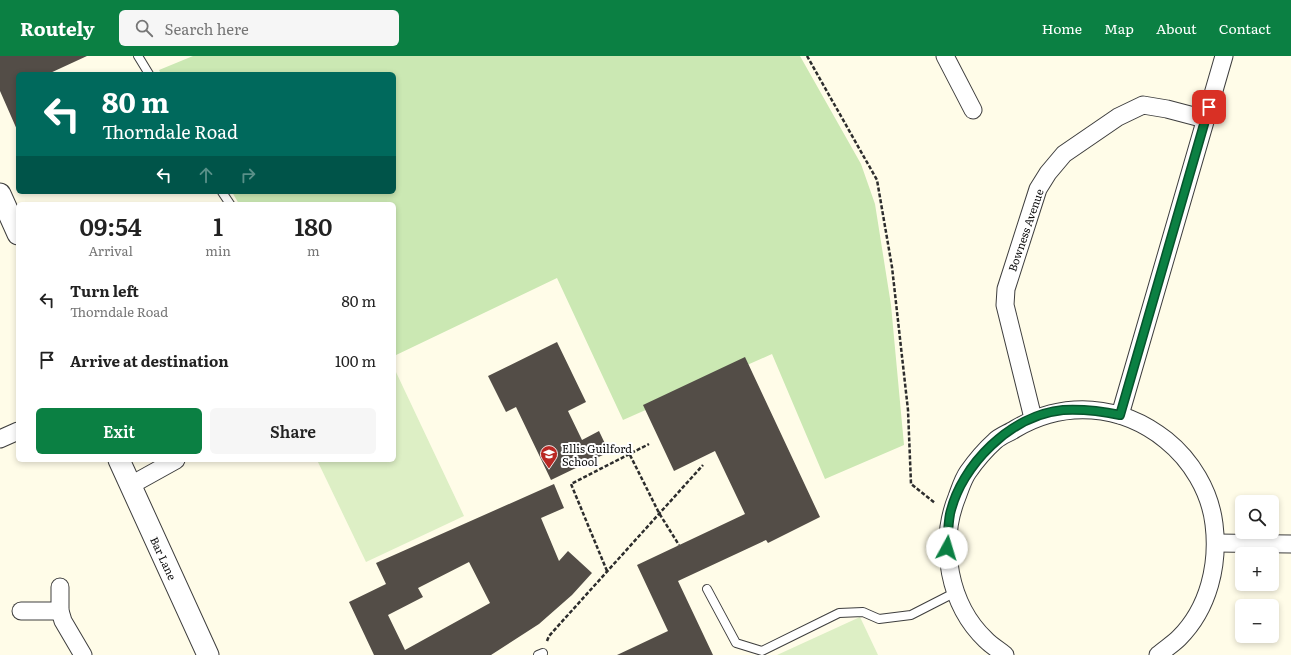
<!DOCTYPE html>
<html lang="en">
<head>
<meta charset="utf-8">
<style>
  body { margin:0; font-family:Literata,serif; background:#f6f6f6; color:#222; height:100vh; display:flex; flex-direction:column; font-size:15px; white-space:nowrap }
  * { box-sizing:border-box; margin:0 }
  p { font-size:13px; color:#767676 }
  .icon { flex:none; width:22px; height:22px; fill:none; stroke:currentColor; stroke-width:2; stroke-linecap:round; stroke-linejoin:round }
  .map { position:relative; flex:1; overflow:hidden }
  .sheet { position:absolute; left:16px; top:146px; width:380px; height:260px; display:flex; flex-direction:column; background:#fff; border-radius:6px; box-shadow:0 2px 6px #0003 }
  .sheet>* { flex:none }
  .top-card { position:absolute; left:16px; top:16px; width:380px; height:122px; border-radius:6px; box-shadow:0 2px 6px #0003; background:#00695c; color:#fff; overflow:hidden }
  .buttons { position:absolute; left:1235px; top:439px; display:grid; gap:8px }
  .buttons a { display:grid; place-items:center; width:44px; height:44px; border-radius:6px; background:#fff; box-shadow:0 2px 6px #0003; font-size:20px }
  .pin { position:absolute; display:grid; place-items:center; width:34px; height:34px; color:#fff; margin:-17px; border-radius:8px; box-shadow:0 2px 6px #0006 }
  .me { position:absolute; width:44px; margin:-22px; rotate:6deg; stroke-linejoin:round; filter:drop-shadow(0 0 3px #0008) }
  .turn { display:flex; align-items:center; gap:14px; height:84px; padding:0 20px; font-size:18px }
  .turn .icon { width:52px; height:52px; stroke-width:2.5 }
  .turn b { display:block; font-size:28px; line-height:34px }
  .lanes { display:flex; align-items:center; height:38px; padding:0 20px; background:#0003; justify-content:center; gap:20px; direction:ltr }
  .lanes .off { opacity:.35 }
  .eta { display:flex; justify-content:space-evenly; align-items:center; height:68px; text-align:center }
  .eta b { font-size:24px; font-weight:600; line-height:28px }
  .cta { display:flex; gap:8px; margin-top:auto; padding:8px 20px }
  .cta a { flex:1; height:46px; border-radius:6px; background:#0b8043; color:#fff; font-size:16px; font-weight:600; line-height:46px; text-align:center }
  .cta a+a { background:#f6f6f6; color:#222 }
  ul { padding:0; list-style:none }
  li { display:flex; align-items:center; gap:12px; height:60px; padding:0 20px }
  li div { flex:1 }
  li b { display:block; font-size:15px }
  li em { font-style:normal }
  header { display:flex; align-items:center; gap:24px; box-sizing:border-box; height:56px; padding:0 20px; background:#0b8043; color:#fff }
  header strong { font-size:19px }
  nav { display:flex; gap:22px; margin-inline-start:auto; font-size:14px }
  .search { width:280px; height:36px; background:#f6f6f6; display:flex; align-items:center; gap:10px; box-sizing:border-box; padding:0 14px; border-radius:6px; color:#767676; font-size:15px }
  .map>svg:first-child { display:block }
  .green { fill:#cbe8b3 }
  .pitch { fill:#ddefc5 }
  .building { fill:#534d47; fill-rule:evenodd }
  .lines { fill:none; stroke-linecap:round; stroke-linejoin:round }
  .service-casing { stroke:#3e3e3e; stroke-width:10 }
  .minor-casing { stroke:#3e3e3e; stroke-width:19 }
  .tertiary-casing { stroke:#3e3e3e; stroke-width:23 }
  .path { stroke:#2d2d2d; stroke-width:2.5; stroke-dasharray:4 2; stroke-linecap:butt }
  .service { stroke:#fff; stroke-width:8 }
  .minor { stroke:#fff; stroke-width:17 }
  .tertiary { stroke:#fff; stroke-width:21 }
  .route-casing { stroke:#07532c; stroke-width:10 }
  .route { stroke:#0b8043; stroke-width:7 }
  .labels { text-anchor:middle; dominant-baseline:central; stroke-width:4; stroke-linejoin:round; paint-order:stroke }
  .street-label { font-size:11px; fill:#0b0b0b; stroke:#fff }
  .poi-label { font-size:11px; fill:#0b0b0b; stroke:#fff; text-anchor:start }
</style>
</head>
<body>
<header>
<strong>Routely</strong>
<div class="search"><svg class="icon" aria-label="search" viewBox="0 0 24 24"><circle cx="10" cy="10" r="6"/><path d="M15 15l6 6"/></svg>Search here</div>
<nav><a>Home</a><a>Map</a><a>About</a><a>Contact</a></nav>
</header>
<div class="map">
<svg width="1291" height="599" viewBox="0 0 1291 599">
  <rect width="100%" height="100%" fill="#fffce8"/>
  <!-- green -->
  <path class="green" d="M193,0H800L861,108L875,148L891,249L904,389L825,423L772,298L623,364L557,222L394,300V148H239L232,136H394V18H161L159,14Z"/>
  <!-- pitch -->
  <g class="pitch">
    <path d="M395,314L464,460L366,506L317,404H394Z"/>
    <path d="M860,561L878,599H777Z"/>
  </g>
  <!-- building -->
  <g class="building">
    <path d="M0,0H87L48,18H18V76L0,35Z"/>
    <path d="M557,286L586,346L568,355L582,384L599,375L609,396L551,424L516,351L506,356L488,320Z"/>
    <path d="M745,301L820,461L768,487L766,484L678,525L713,599H617L668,575L637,509L745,458L715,395L674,415L643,349Z"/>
    <path d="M554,428L564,452L541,462L559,505L568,495L592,517L572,539L539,568L491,599H374L349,546L386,528L376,507ZM469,506L490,547L405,594L388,559L423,541L418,532Z"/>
  </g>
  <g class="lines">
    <!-- service casing -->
    <g class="service-casing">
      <g id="service">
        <path d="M138,0L149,18"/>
        <path d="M222,136L230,148"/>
        <path d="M707,533L736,587L762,595L839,557L863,556L879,563L911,559L956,536"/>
        <path d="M538,599L543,597"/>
      </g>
    </g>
    <!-- minor casing -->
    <g class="minor-casing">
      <g id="minor">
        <path d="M945,0L973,54"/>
        <path d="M1120,359L1224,0"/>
        <path d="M1033,362L1005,249L1006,233L1038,133L1048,117L1064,98L1118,61L1143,49L1167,53L1205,63"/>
        <path d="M0,383L18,375"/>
        <path d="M131,429L176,404"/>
        <path d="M1217,487L1291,488"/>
        <path d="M60,531V555L63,565L83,599"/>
        <path d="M21,555H60"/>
        <path d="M1005,599C999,594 992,590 986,584C949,549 938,488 957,441C960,433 963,423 968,416C975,406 985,394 995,385C1000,380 1009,377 1015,373C1064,344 1121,348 1166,384C1191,404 1210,435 1214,468C1219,508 1209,552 1179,582C1173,588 1165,593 1158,599"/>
      </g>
    </g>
    <!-- tertiary casing -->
    <g class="tertiary-casing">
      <g id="tertiary">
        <path d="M0,138L18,178"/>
        <path d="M119,404L208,599"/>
      </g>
    </g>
    <!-- path -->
    <g class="path">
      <path d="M807,0L877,124L892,211L908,354L911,428L935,447"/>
      <path d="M630,399L659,457L679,489"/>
      <path d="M607,515L571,428L649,388"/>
      <path d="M547,585L549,580L703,409"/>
    </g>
    <!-- service -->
    <use href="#service" class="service"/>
    <!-- minor -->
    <use href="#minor" class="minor"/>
    <!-- tertiary -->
    <use href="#tertiary" class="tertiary"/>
  </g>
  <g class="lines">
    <!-- route casing -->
    <g class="route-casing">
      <path id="route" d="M947,492C948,481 948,469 950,458C961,409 1011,359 1063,354C1083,353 1101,355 1120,359L1209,51"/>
    </g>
    <!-- route -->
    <use href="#route" class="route"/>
  </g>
  <!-- icons -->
  <defs>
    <g id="school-pin" transform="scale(0.9)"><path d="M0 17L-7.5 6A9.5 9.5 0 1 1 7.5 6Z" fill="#b92824" stroke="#fff"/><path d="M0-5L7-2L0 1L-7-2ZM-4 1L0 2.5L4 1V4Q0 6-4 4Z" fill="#fff"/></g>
  </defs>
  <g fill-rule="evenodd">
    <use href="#school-pin" x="549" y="398"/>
  </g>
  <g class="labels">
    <!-- street labels -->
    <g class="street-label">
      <text transform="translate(1025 174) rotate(-71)">Bowness Avenue</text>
      <text transform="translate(164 502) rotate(65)">Bar Lane</text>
    </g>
    <!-- poi labels -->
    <g class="poi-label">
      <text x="562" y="392">Ellis Guilford<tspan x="562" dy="13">School</tspan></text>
    </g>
  </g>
</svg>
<div class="buttons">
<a><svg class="icon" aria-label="search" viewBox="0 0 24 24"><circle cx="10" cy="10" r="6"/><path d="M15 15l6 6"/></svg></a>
<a>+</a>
<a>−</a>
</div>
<div class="pin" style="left:1209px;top:51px;background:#d93025"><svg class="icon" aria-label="arrive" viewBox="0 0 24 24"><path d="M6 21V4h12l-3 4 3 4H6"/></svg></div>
<svg class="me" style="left:947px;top:492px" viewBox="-20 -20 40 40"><circle r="19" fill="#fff"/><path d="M0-13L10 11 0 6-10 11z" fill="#0b8043"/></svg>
<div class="top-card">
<div class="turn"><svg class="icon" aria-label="left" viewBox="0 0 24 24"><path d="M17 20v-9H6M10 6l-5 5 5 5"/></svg><div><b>80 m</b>Thorndale Road</div></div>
<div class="lanes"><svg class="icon" aria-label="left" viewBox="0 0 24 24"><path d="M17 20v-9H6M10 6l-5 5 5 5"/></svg><svg class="icon off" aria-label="ahead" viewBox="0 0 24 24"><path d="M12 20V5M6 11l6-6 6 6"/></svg><svg class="icon off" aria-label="right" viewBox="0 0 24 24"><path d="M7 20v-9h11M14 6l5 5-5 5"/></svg></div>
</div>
<section class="sheet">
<div class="eta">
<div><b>09:54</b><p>Arrival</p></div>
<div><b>1</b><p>min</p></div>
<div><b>180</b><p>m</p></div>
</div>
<ul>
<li><svg class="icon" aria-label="left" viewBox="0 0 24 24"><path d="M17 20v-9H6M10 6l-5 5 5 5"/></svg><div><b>Turn left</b><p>Thorndale Road</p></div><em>80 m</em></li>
<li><svg class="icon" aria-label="arrive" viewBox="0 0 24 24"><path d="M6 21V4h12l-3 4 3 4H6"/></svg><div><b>Arrive at destination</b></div><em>100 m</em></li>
</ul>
<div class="cta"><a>Exit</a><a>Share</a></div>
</section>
</div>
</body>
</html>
